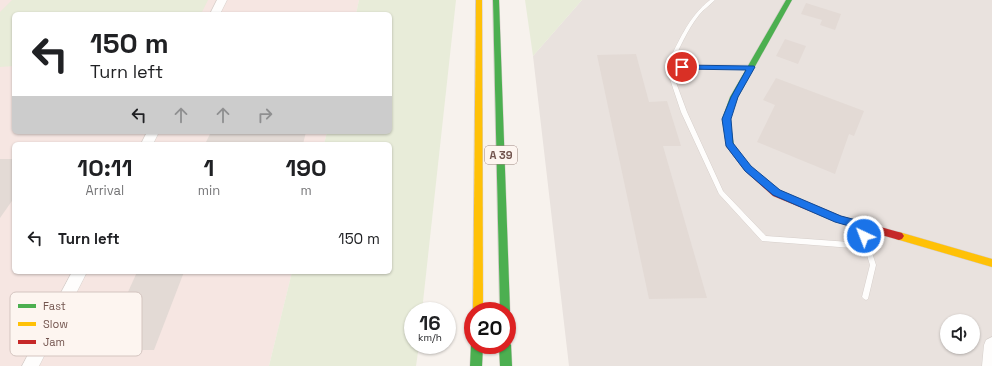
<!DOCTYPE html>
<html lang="en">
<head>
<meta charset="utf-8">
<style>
  body { margin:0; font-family:"Space Grotesk",sans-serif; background:#f6f6f6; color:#202124; height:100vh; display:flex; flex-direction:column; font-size:15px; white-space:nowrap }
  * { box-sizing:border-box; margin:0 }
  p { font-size:13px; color:#757577 }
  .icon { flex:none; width:22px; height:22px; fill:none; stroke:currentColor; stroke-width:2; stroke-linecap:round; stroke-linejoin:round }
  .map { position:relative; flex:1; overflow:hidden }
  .side { position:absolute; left:12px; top:142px; width:380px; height:132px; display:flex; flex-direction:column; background:#fff; border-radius:6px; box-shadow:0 1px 3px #0004 }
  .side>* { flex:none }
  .hud { position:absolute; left:12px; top:12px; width:380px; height:122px; border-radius:6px; box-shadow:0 1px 3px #0004; background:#fff; color:#202124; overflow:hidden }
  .controls { position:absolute; left:940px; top:314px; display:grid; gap:8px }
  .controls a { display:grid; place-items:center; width:40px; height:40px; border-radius:50%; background:#fff; box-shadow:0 1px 3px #0004; font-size:20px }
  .speed { position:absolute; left:404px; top:302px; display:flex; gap:8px; font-size:20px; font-weight:700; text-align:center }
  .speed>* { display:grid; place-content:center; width:52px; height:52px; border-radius:50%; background:#fff; box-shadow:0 1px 3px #0004; line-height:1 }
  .speed small { font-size:10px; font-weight:400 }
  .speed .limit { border:6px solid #d22; background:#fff; color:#111 }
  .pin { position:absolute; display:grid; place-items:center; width:34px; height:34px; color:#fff; margin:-17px; border:2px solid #fff; border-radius:50%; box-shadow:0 1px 4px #0007 }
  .me { position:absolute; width:44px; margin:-22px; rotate:317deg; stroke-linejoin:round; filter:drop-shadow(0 0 3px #0008) }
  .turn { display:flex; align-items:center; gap:14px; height:84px; padding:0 12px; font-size:18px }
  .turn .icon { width:52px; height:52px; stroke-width:2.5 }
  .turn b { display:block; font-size:28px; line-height:34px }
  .lanes { display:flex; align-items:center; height:38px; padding:0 12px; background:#0003; justify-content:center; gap:20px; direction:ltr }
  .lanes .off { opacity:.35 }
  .eta { display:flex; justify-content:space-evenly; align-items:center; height:68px; text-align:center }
  .eta b { font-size:24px; font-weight:700; line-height:28px }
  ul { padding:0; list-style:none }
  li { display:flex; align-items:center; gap:12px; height:56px; padding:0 12px }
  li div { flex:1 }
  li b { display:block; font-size:15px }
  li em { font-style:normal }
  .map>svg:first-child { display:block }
  .commercial { fill:#f6e6e2 }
  .industrial { fill:#e9e2de; fill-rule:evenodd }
  .green { fill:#e8ecd9 }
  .building { fill:#e3dad5 }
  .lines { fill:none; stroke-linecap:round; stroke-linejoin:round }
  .lane-casing { stroke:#d6cfcb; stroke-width:1 }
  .street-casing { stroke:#d6cfcb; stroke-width:1 }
  .fast-casing { stroke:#d6cdca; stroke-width:1 }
  .slow-casing { stroke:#d6cdca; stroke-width:1 }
  .jam-casing { stroke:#d6cdca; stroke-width:1 }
  .lane { fill:#fefdfc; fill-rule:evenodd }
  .street { fill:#fefdfc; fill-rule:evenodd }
  .fast { fill:#4caf50; fill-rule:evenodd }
  .slow { fill:#ffc107; fill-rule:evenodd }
  .jam { fill:#c62828; fill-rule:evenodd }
  .route { fill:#1a73e8; stroke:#114b97 }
  .labels { text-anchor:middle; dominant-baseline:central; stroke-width:3.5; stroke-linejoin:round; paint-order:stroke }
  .shield { fill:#fdf5f0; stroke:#9c857f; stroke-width:1 }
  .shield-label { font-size:11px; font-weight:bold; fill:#73554f }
  .key { fill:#fdf5f0; stroke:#d4c5c0; stroke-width:1 }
  .key-label { font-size:11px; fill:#73554f }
</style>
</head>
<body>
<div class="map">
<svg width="992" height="366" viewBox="0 0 992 366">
  <rect width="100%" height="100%" fill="#f7f2ed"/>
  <!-- commercial -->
  <path class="commercial" d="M0,0H359L356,14H14V132H327L324,144H14V272H292L269,366H0Z"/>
  <!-- industrial -->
  <path class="industrial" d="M582,0H992V366H569L533,56ZM947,321H973V347H947Z"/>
  <!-- green -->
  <g class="green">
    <path d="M12,0H208L201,14H14V66L0,67V12Z"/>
    <path d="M359,0H456L422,311H413V345H419L416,366H269L292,272H390V144H324L327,132H390V14H356Z"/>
    <path d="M525,0H582L533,56Z"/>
  </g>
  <!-- building -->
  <g class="building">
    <path d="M806,3L841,14L835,30L820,25L822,20L801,14Z"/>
    <path d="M785,39L806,46L798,64L776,56Z"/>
    <path d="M636,54L649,102L667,101L681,146H663L707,298L649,299L597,55Z"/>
    <path d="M776,78L864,111L854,136L849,134L835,174L757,142L775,105L763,100Z"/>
    <path d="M211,132H306L303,144H205Z"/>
    <path d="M0,159H14V198L0,218Z"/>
    <path d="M137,272H184L154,350H102Z"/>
  </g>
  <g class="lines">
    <!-- lane casing -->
    <g class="lane-casing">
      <path id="lane" d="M710,0H715C710,5 704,9 699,15C687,30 680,48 671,65H750L752,67L750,69H671L687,112L723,191L766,236L863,243L858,227L859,225L861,224L863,225L876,265L868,299L866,300L864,299L862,297L870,265L865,249L762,241L719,194L681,112L666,67C678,43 688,17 710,0Z"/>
    </g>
    <!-- street casing -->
    <g class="street-casing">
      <g id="street">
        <path d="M217,0H227L220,14H210Z"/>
        <path d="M147,132H159L153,144H141Z"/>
        <path d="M72,272H87L39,366H22Z"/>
        <path d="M992,337V366H982L984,345L986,340Z"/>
      </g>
    </g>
    <!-- fast casing -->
    <g class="fast-casing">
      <g id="fast">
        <path d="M493,0H499L510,311L507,315V311H500Z"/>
        <path d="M786,0H792L738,97L730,119L734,146L733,148H727L722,119L730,97Z"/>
        <path d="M507,340L511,345L512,366H500L499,345H507Z"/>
        <path d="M473,341V345H483L482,366H470L471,345Z"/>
      </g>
    </g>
    <!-- slow casing -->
    <g class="slow-casing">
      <g id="slow">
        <path d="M476,0H482L483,311L473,312Z"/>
        <path d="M899,232L992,259V267L896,239L894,236L896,233Z"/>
      </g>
    </g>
    <!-- jam casing -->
    <g class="jam-casing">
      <path id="jam" d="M730,143L733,144L751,167L779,190L841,216L902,233L904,236L902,239L899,240L836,222L773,196L745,171L726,146Z"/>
    </g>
    <!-- lane -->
    <use href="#lane" class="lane"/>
    <!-- street -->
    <use href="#street" class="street"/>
    <!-- fast -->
    <use href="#fast" class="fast"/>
    <!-- slow -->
    <use href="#slow" class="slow"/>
    <!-- jam -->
    <use href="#jam" class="jam"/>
  </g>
  <!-- route -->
  <path class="route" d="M679,65L754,66L755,67L738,97L731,119L733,143L751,166L780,190L841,216L864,222L869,236L867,239L864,240L860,239L856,228L835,222L773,195L745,171L726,146L722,119L731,97L746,70L682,69H679Z"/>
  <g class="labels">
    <!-- shield labels -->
    <rect class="shield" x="485" y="146" width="32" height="18" rx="3"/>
    <g class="shield-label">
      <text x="501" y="155">A 39</text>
    </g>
  </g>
  <!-- legend -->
  <rect x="10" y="292" width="132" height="64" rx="6" class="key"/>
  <rect x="18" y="304" width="18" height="4" fill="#4caf50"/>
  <rect x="18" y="322" width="18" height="4" fill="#ffc107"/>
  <rect x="18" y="340" width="18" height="4" fill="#c62828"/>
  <g class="key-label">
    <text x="43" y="310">Fast</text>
    <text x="43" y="328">Slow</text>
    <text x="43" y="346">Jam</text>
  </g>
</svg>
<div class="controls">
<a><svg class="icon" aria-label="sound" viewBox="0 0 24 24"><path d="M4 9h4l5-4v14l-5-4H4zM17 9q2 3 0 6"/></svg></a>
</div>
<div class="speed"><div>16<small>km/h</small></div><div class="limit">20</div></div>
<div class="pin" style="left:682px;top:67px;background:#d93025"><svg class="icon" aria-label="arrive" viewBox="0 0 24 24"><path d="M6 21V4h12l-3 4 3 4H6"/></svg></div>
<svg class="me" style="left:864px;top:236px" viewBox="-20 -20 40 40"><circle r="17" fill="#1a73e8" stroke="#fff" stroke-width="3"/><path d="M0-11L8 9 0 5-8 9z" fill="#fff"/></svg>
<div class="hud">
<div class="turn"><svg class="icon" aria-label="left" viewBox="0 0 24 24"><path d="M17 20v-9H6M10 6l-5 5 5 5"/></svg><div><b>150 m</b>Turn left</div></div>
<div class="lanes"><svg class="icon" aria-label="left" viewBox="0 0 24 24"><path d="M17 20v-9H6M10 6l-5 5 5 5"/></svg><svg class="icon off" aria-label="ahead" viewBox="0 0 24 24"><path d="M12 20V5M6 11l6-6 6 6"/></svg><svg class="icon off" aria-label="ahead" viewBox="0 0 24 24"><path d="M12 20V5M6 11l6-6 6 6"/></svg><svg class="icon off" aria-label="right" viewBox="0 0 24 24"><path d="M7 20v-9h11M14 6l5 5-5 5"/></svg></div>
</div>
<section class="side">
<div class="eta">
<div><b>10:11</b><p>Arrival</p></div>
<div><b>1</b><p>min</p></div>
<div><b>190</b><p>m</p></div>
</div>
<ul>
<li><svg class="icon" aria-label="left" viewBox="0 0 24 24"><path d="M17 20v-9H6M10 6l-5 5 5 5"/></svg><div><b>Turn left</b></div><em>150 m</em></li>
</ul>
</section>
</div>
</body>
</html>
